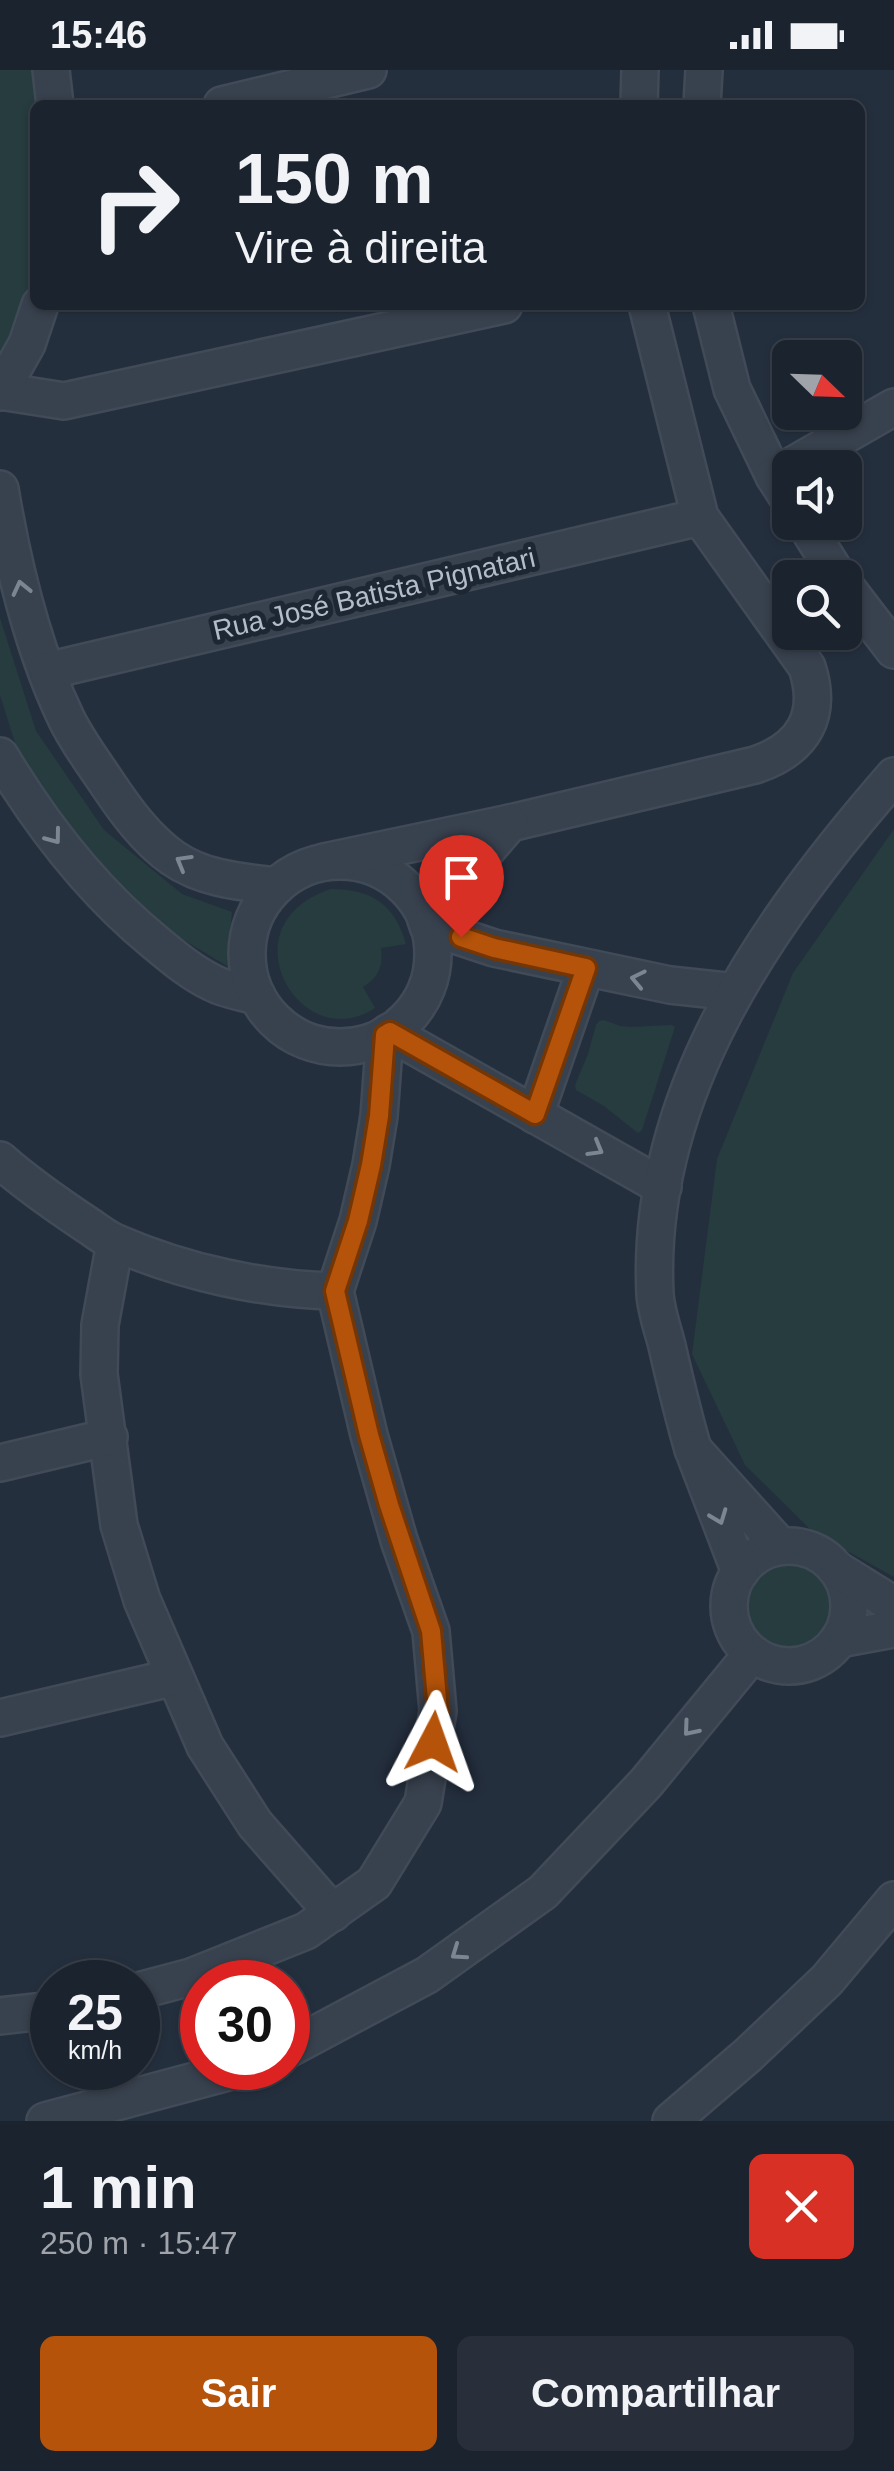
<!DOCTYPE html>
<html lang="pt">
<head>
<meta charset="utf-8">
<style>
  body { margin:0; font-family:Arial,sans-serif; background:#282f3a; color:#f1f3f6; height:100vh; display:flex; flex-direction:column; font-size:38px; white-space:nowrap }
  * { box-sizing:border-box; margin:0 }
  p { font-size:32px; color:#a0a4aa }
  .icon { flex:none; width:55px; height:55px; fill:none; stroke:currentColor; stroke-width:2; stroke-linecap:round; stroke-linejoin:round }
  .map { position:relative; height:2051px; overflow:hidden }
  .details { display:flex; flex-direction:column; background:#1b232e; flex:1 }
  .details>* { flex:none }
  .guide { position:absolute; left:30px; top:30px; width:835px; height:210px; border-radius:15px; box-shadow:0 2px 8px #0004,0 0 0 2px #39404a; background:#1b232e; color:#f1f3f6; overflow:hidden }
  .needle { width:65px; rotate:113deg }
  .fabs { position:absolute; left:772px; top:270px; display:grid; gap:20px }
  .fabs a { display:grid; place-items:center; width:90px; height:90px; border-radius:15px; background:#1b232e; box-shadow:0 2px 8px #0004,0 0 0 2px #39404a; font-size:50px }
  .speed { position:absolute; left:30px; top:1890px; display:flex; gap:20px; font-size:50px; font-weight:700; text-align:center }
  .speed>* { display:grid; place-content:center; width:130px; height:130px; border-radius:50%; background:#1b232e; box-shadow:0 2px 8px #0004,0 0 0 2px #39404a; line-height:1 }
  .speed small { font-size:25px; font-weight:400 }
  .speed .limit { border:15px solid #d22; background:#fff; color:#111 }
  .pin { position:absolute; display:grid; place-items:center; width:85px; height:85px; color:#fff; margin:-102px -42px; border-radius:50% 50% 50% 0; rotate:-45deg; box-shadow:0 0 10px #0007 }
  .pin .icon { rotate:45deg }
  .me { position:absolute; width:110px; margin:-55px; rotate:4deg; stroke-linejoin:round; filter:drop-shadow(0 0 8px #0008) }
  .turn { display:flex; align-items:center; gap:35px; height:210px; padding:0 40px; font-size:45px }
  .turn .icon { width:130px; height:130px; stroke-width:2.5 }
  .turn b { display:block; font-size:70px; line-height:85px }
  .round { display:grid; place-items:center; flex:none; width:105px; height:105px; border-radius:15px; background:#282f3a }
  .headline { display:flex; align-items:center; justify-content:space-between; height:170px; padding:0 40px }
  h1 { font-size:60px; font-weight:700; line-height:75px }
  .cta { display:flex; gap:20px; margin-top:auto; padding:20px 40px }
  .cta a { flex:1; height:115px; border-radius:15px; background:#b45309; color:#fff; font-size:40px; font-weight:700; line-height:115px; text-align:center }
  .cta a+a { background:#282f3a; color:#f1f3f6 }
  .status { display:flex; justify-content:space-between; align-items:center; height:70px; padding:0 50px; background:#1b232e; direction:ltr }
  .status svg { height:28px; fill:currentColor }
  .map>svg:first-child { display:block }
  .green { fill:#263c3f }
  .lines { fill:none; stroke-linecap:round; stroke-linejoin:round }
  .minor-casing { stroke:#414a57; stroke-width:40 }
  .minor { stroke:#38414e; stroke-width:35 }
  .oneway { stroke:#7c8592 }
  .route-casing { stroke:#753606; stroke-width:25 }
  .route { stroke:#b45309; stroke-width:18 }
  .labels { text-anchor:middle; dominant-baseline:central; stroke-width:10; stroke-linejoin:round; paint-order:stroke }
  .street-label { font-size:28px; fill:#b4bcc9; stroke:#1d2633 }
</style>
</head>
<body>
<div class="status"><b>15:46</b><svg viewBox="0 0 49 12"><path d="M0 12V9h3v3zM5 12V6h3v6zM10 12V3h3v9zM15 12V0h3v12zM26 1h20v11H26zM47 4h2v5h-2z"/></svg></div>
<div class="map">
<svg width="894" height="2051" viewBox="0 0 894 2051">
  <rect width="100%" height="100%" fill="#242f3e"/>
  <!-- green -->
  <g class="green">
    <path d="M0,0H33L38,35H35C35,85 39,136 35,186C32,222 17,260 0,291Z"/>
    <path d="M0,548L36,661L104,760L182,824L232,842L227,896L149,849L80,776L22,695L0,625Z"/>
    <path d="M894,759V1507L813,1462L745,1395L692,1284L717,1089L793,903Z"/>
    <path d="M331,819C371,819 395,834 406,874L381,878C383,897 379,907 363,917L375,938C300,988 223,854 331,819Z"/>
    <path d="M604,950L620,956L631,957L672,955L675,957L642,1060L638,1063L604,1036L576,1020L575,1015L588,984L596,955L599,951Z"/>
    <circle cx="789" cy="1536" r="50"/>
  </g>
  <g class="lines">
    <!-- minor casing -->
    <g class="minor-casing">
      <g id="minor">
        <path d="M51,0L55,35"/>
        <path d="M222,35L368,0"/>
        <path d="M639,35L640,0"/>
        <path d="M702,35L704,0"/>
        <path d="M711,235L732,319L774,406L790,431"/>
        <path d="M0,321L64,331L504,235"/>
        <path d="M0,322L27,274L40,235"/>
        <path d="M774,406L894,337"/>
        <path d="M0,419C13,497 32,577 66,648C77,671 93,692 107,713C125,740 146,769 173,788C203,809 241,812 276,816"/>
        <path d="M804,452L839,508"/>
        <path d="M845,516L894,580"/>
        <path d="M47,601L700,447"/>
        <path d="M0,686C42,756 92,821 156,873C174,888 192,903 213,913C226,920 243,922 257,926"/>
        <circle cx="340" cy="884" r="93"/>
        <path d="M324,792L510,753L755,695C803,679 823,646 807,597L700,447L647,235"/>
        <path d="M426,850L510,753"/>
        <path d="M428,856L494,878L670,915L735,922"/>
        <path d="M389,962L663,1117"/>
        <path d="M535,1045L586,898"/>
        <path d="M0,1090C27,1114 56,1134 86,1154C97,1161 107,1170 119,1174C184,1202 264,1220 335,1221"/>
        <path d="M115,1173L100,1255L99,1304L119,1455L142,1530L205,1676L255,1754L333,1843"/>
        <path d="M693,1379C683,1345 675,1311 667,1276C663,1260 656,1241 655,1224C645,1023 768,851 894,706"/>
        <path d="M0,1393L109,1367"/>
        <circle cx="789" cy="1536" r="60"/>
        <path d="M839,1501L894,1535"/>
        <path d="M740,1502L693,1379L780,1476"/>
        <path d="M839,1569L894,1559"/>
        <path d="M0,1648L175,1607"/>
        <path d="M138,1921L191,1907L306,1861L374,1813L423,1733L438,1641L431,1561L399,1470L369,1365L335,1221L358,1151L371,1095L379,1046L385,965"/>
        <path d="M0,1946L52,1940"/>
        <path d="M288,1979L427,1905L543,1822L646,1713L752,1584"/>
        <path d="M45,2051L243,1998"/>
        <path d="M671,2051L748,1985L827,1910L894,1830"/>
      </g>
    </g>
    <!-- minor -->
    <use href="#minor" class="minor"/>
  </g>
  <!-- one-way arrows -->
  <defs><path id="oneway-chevron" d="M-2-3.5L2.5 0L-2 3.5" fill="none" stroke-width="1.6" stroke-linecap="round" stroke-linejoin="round" transform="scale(2.5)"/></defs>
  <g class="oneway">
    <use href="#oneway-chevron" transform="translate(21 518) rotate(-103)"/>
    <use href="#oneway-chevron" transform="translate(54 767) rotate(53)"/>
    <use href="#oneway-chevron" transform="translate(183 792) rotate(-150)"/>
    <use href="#oneway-chevron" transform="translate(638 909) rotate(-168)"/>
    <use href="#oneway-chevron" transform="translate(596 1079) rotate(30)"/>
    <use href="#oneway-chevron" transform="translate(719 1447) rotate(69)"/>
    <use href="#oneway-chevron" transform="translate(690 1659) rotate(130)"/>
    <use href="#oneway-chevron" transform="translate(458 1883) rotate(145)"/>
  </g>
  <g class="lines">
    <!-- route casing -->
    <g class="route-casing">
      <path id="route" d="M433,1672L438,1641L431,1561L389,1435L369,1365L335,1221L358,1151L371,1095L379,1046L385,965L390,962L535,1044L586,898L494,878L461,867"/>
    </g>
    <!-- route -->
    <use href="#route" class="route"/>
  </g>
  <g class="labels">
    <!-- street labels -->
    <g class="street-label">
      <text transform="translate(374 524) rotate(-13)">Rua José Batista Pignatari</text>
    </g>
  </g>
</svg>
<div class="fabs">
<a><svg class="needle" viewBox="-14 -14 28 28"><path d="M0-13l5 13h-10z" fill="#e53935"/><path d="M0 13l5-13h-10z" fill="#a0a4aa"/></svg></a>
<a><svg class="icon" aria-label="sound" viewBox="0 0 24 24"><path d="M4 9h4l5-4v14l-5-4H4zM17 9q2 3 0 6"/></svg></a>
<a><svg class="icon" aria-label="search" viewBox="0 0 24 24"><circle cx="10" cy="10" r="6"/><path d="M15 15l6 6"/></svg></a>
</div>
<div class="speed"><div>25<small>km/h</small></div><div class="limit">30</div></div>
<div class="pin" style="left:461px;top:867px;background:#d93025"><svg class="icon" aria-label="arrive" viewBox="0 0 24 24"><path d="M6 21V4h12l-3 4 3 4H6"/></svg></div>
<svg class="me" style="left:433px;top:1672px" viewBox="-20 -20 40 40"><path d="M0-17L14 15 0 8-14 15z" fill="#b45309" stroke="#fff" stroke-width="4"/></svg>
<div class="guide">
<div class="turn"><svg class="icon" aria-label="right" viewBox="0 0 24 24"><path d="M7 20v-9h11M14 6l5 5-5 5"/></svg><div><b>150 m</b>Vire à direita</div></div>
</div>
</div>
<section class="details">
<div class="headline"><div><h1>1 min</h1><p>250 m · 15:47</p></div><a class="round" style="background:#d93025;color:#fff"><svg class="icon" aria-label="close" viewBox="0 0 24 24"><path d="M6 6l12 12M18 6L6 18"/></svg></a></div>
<div class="cta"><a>Sair</a><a>Compartilhar</a></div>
</section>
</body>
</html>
